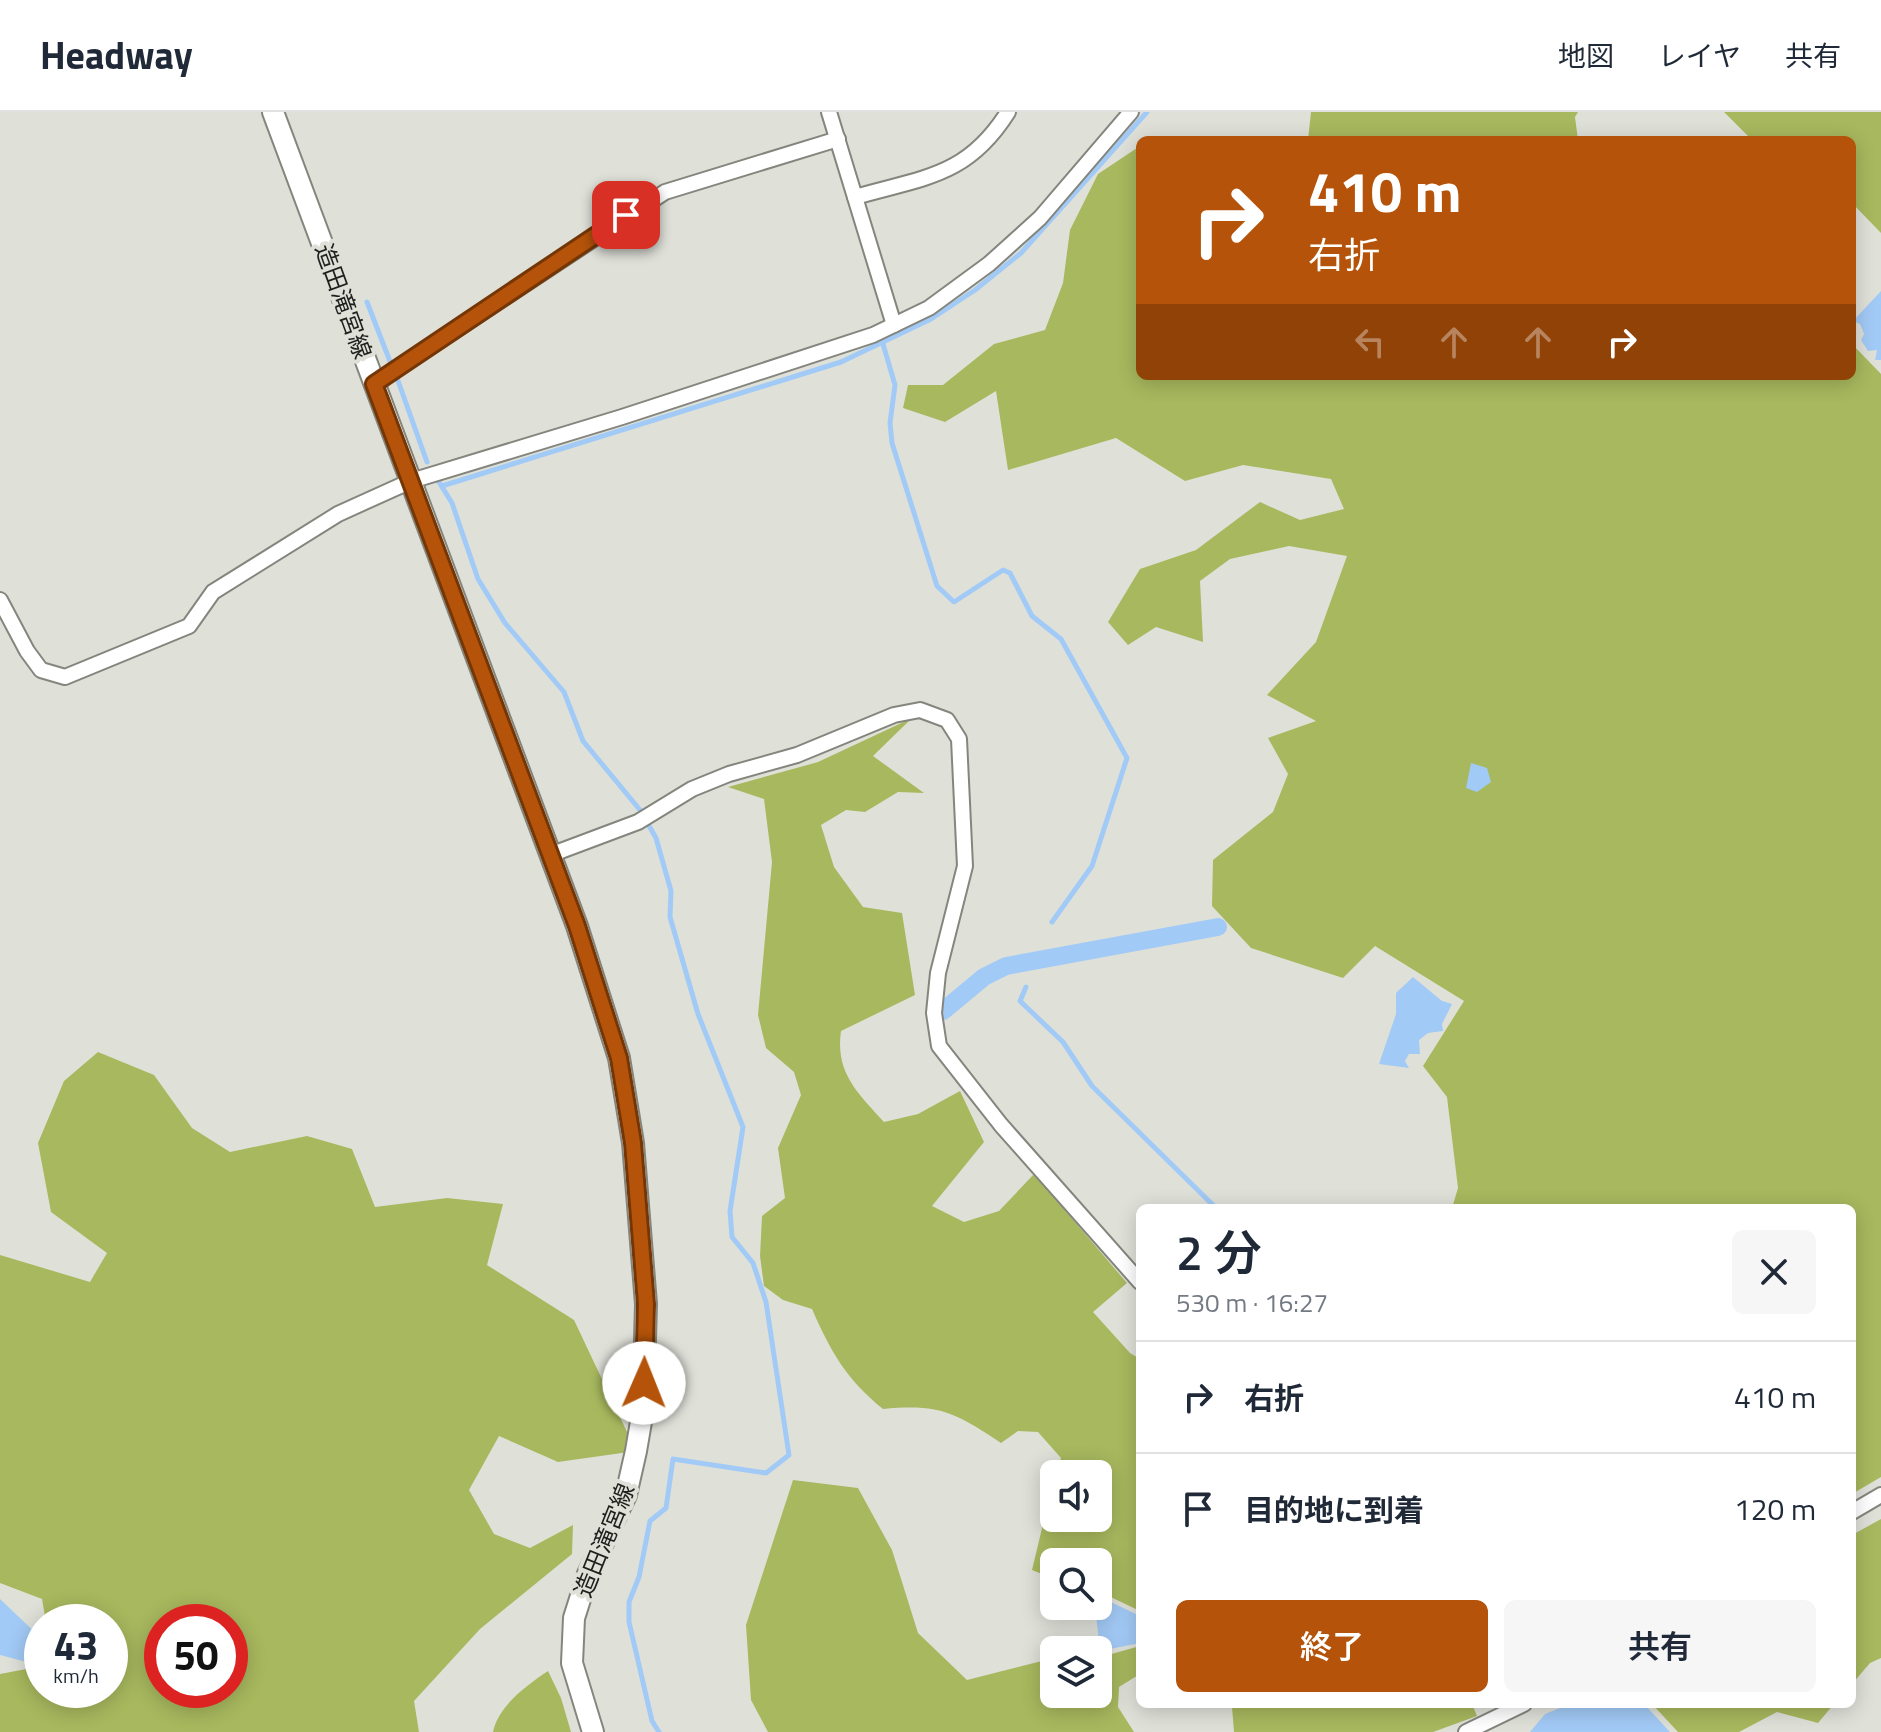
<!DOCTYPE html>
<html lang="ja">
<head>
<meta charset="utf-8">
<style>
  body { margin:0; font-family:"Titillium Web","Noto Sans JP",sans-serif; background:#f6f6f7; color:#1f2937; height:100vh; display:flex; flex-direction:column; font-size:30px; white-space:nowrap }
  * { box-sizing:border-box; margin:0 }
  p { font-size:26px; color:#747a83 }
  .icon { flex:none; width:44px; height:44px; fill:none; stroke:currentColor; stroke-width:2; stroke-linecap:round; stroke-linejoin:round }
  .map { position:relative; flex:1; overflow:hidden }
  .panel { position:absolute; left:1136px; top:1092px; width:720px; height:504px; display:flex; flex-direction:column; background:#fff; border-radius:12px; box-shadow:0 4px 20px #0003 }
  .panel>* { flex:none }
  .guide { position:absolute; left:1136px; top:24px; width:720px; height:244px; border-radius:12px; box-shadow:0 4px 20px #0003; background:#b45309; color:#fff; overflow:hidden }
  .controls { position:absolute; left:1040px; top:1348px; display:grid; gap:16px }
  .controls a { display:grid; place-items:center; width:72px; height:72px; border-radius:12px; background:#fff; box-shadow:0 4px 20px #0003; font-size:40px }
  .speed { position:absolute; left:24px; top:1492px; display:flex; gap:16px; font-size:40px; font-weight:700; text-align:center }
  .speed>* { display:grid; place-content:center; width:104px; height:104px; border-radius:50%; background:#fff; box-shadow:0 4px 20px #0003; line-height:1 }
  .speed small { font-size:20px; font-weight:400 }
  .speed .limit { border:12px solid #d22; background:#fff; color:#111 }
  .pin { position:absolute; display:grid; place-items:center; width:68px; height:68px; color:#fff; margin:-34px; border-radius:16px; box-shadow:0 4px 12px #0006 }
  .me { position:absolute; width:88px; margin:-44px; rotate:1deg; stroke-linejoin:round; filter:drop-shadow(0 0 6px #0008) }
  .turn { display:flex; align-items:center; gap:28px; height:168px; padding:0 40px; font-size:36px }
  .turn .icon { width:104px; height:104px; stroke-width:2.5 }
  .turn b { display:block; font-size:56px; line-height:68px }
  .lanes { display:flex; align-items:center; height:76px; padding:0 40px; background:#0003; justify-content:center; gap:40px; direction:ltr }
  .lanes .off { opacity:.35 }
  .round { display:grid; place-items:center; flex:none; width:84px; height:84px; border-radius:12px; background:#f6f6f7 }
  .overview { display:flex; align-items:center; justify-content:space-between; height:136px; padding:0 40px }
  h1 { font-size:48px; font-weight:600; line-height:60px }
  .cta { display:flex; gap:16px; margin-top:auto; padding:16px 40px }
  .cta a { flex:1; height:92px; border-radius:12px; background:#b45309; color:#fff; font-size:32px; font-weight:600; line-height:92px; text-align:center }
  .cta a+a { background:#f6f6f7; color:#1f2937 }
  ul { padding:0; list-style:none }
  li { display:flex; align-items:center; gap:24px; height:112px; padding:0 40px; border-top:2px solid #e0e1e3 }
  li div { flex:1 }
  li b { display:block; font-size:30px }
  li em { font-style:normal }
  header { display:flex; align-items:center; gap:48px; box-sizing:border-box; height:112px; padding:0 40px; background:#fff; border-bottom:2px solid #e0e1e3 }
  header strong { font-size:38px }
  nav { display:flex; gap:44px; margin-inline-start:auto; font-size:28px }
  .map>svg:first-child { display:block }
  .green { fill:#a8b85e; fill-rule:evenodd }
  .water { fill:#a2caf6 }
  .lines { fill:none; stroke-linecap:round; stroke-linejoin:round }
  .stream { stroke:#a2caf6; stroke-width:5 }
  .canal { stroke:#a2caf6; stroke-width:18 }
  .minor-casing { stroke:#84867e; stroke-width:18 }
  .secondary-casing { stroke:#84867e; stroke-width:24 }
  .minor { stroke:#fff; stroke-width:14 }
  .secondary { stroke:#fff; stroke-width:20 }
  .route-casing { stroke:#753606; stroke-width:20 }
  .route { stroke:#b45309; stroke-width:14 }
  .labels { text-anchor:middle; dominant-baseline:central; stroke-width:8; stroke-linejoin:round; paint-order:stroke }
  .street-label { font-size:24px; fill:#1f201d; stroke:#dfe1d9 }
</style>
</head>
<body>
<header>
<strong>Headway</strong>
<nav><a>地図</a><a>レイヤ</a><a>共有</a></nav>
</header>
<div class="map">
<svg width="1881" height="1620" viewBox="0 0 1881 1620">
  <rect width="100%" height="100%" fill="#dfe1d9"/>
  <!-- green -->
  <g class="green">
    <path d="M1311,0H1578L1575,5L1578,28H1308Z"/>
    <path d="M1724,0H1881V121L1852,91V28H1752Z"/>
    <path d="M1140,34V264H1852V232L1881,262V1365L1852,1382V1096H1452L1458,1076L1447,985L1423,954L1464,889L1375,834L1343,866L1251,836L1212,794L1213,748L1273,700L1288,662L1268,626L1316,609L1267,583L1316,530L1347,444L1289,434L1230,447L1200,469L1203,530L1156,515L1128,533L1108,510L1140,457L1196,438L1260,390L1300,408L1344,397L1331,367L1243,353L1185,369L1116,326L1008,358L996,279L945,310L903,296L908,273H943L994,232L1045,218L1063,171L1070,118L1098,62Z"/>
    <path d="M912,606L873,644L924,681L898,680L865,700L846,698L821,713L834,755L863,795L902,801L915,883L841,919C835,961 858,981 884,1010L918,1002L960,979L984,1030L932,1094L964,1110L999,1099L1034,1062L1127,1171L1093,1200L1130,1241L1140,1247V1499L1098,1479V1450H1054V1467L1032,1458L1054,1366V1406H1098V1362H1055L1061,1346L1038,1320L1018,1319L1001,1331C954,1300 940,1292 883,1297C846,1267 831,1240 812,1197L783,1188L764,1174L760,1144L762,1104L785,1086L778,1036L801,983L794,960L766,936L758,903L772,750L764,687L728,675L818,650Z"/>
    <path d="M98,940L154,963L192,1016L230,1040L307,1024L352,1037L375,1095L447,1086L503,1092L487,1153L574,1208L636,1339L558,1350L499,1324L469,1378L494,1422L530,1436L573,1413L572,1442L480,1517L414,1589L419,1620H0V1562L42,1554V1578H110V1510H46L42,1487L0,1471V1143L90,1170L107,1141L51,1100L38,1031L64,969ZM162,1510H230V1578H162Z"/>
    <path d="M793,1368L858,1376L892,1438L918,1521L967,1568L1054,1546V1582H1098V1542L1101,1545L1140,1534V1562L1119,1575L1118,1595L1134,1620H768L751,1588L746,1513Z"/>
    <path d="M1881,1407V1546L1870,1551L1852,1572V1423Z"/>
    <path d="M548,1559L561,1586L571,1620H493C498,1594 527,1573 548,1559Z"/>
    <path d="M1198,1592H1472L1477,1604L1433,1620H1234L1232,1595Z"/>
    <path d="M1652,1592H1834L1818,1611L1777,1600L1739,1620H1678Z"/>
  </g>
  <!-- water -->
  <g class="water">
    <path d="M1881,179V248H1875L1877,238L1868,239L1861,228L1864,222L1860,212L1853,209Z"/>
    <path d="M1471,651L1487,656L1491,670L1477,680L1466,676Z"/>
    <path d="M1413,865L1442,889L1452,892L1442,912L1443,919L1428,921L1419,928L1420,942H1409L1405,949L1409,956L1379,952L1396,902V881Z"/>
    <path d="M1098,1484L1140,1504V1531L1100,1539L1095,1494H1098Z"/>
    <path d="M0,1487L42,1527V1554L0,1543Z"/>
    <path d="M1570,1592H1644L1670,1620H1530L1545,1602Z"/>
  </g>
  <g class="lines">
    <!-- stream -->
    <g class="stream">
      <path d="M367,190L391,252"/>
      <path d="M883,232L895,273L890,311L892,331L937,474L954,490L1003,458L1010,461L1032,504L1061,527L1127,646L1092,754L1052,810"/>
      <path d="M397,266L427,350"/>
      <path d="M439,370L452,391L478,467L505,511L564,580L583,629L640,698L656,726L671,779L670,805L698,902L743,1015L730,1099L732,1125L753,1151L766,1190L789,1343L766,1361L673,1347L666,1396L650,1409L639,1465L629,1490V1510L652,1609L659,1620"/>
      <path d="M442,374L841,250L931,207L975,178L1021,141L1147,0"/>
      <path d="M1026,875L1020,889L1063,930L1092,974L1216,1096"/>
    </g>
    <!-- canal -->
    <path class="canal" d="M943,899L984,865L1006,854L1218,815"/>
    <!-- minor casing -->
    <g class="minor-casing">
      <g id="minor">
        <path d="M829,0L894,213"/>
        <path d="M855,85C924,65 967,65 1008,0"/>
        <path d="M374,272L665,80L838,27"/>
        <path d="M0,488L27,539L41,558L65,565L189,514L213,480L338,402L411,369L622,305L873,223L929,196L989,152L1040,106L1131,0"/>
        <path d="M550,743L638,710L692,677L729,662L797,643L894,603L920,598L947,608L959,627L965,754L938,861L934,901L939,934L1001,1013L1140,1170"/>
        <path d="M1852,1400L1881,1383"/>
        <path d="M1466,1620L1524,1592"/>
      </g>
    </g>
    <!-- secondary casing -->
    <g class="secondary-casing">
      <path id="secondary" d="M273,0L577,814L619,946L633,1031L646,1192L643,1298L636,1339L626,1383L588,1462L574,1506L572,1551L593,1620"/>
    </g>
    <!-- minor -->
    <use href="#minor" class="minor"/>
    <!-- secondary -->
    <use href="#secondary" class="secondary"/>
  </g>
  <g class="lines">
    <!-- route casing -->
    <g class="route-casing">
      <path id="route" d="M626,103L374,272L577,814L619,946L633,1031L646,1192L644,1271"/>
    </g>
    <!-- route -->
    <use href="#route" class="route"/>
  </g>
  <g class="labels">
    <!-- street labels -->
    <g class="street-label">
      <text transform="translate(344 189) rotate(70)">造田滝宮線</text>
      <text transform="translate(604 1428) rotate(-68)">造田滝宮線</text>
    </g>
  </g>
</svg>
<div class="controls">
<a><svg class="icon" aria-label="sound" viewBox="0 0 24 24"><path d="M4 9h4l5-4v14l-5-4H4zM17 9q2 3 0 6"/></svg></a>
<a><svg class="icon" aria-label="search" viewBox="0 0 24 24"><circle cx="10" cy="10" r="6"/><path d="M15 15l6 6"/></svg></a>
<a><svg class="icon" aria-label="layers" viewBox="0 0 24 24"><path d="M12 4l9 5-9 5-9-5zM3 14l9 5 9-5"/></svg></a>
</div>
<div class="speed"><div>43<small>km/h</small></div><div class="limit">50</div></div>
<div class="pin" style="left:626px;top:103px;background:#d93025"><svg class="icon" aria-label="arrive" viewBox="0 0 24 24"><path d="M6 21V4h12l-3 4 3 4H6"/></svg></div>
<svg class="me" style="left:644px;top:1271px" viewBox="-20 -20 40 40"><circle r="19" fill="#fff"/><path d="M0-13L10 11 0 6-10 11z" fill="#b45309"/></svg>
<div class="guide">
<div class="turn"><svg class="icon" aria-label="right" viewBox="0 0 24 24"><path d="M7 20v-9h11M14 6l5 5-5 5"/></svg><div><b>410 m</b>右折</div></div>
<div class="lanes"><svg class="icon off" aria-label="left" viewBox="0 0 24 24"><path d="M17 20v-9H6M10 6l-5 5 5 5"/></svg><svg class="icon off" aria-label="ahead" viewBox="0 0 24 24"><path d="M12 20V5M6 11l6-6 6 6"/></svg><svg class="icon off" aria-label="ahead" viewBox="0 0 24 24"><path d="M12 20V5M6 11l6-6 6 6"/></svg><svg class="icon" aria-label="right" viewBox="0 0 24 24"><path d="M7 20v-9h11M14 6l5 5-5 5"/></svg></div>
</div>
<section class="panel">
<div class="overview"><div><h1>2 分</h1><p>530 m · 16:27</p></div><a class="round"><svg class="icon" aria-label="close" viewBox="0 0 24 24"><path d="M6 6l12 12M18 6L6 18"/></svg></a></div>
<ul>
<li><svg class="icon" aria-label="right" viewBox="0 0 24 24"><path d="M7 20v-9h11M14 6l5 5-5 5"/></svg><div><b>右折</b></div><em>410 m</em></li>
<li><svg class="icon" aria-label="arrive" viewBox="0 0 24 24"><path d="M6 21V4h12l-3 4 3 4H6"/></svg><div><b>目的地に到着</b></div><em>120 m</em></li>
</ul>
<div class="cta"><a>終了</a><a>共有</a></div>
</section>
</div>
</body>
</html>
